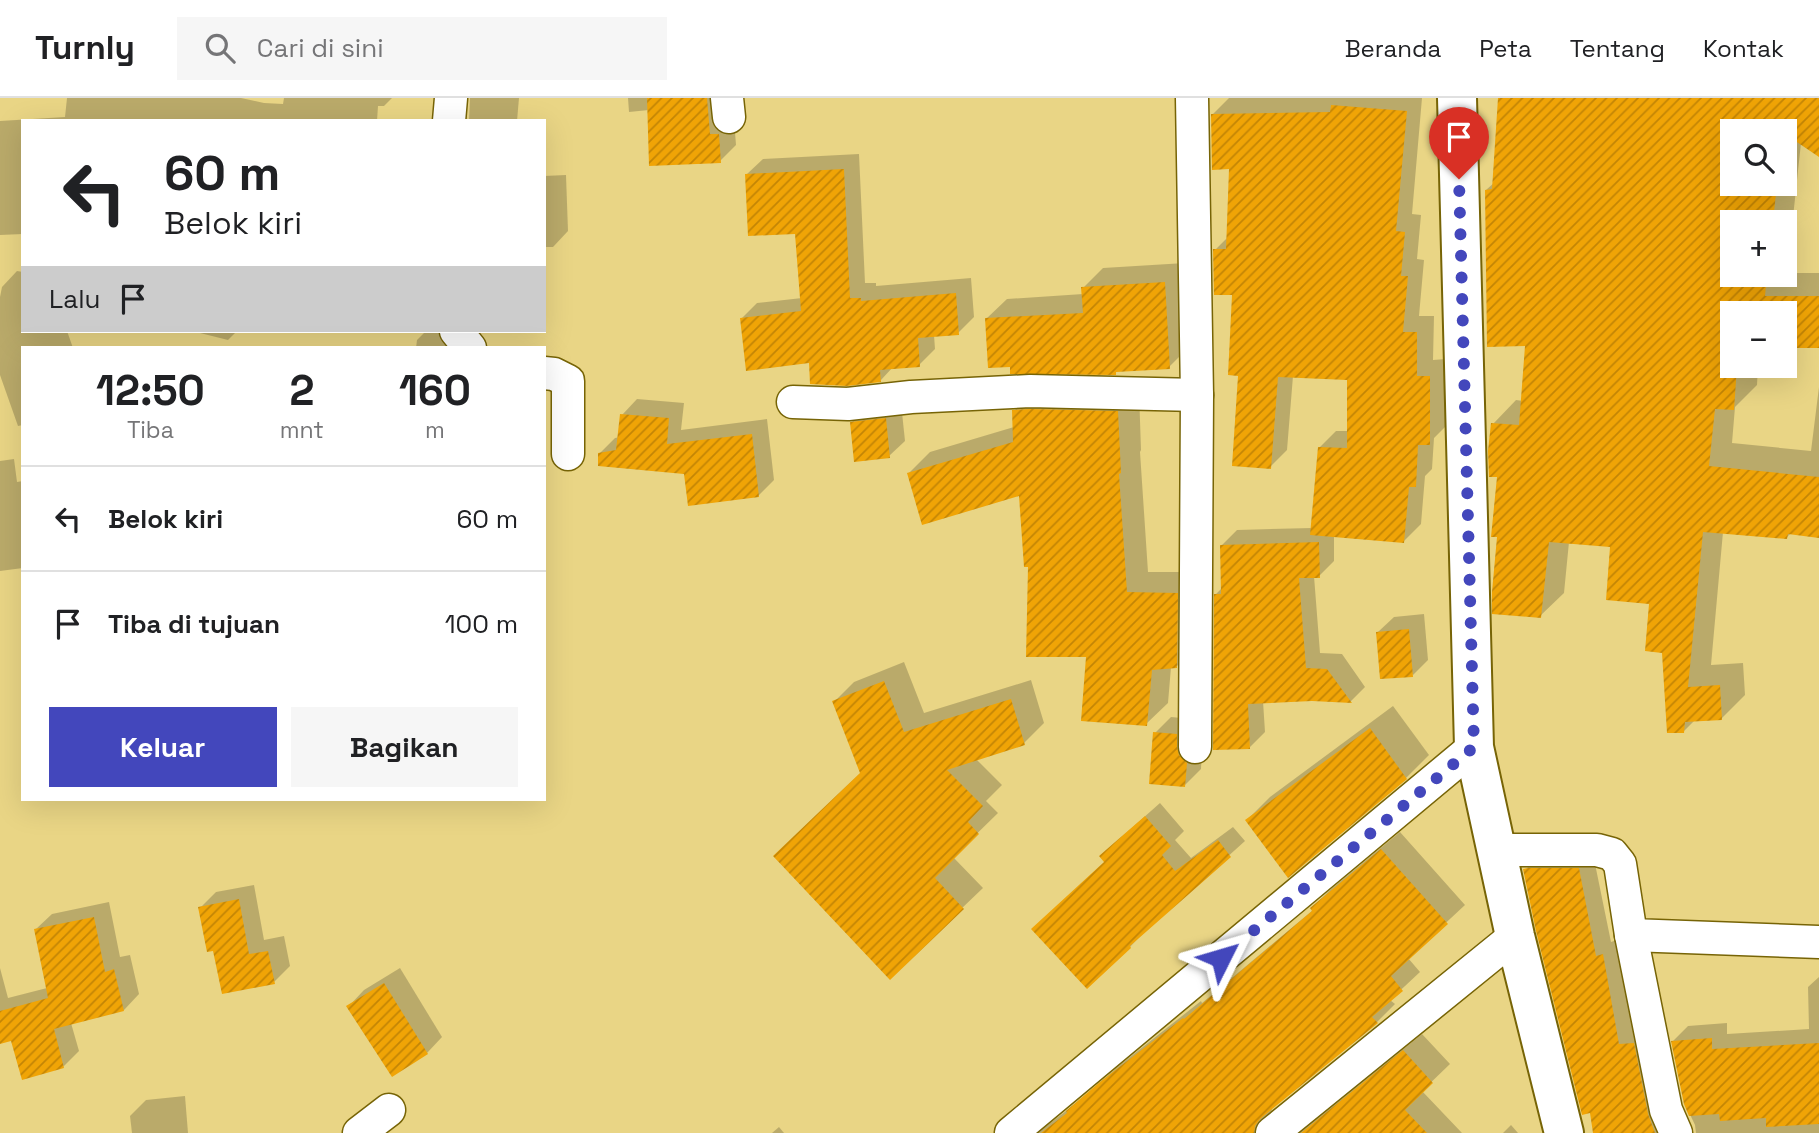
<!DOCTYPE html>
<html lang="id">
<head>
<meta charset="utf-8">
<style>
  body { margin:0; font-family:"Space Grotesk",sans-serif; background:#f6f6f6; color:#202124; height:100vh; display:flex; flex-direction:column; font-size:26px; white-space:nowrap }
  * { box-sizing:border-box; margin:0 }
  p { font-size:23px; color:#757577 }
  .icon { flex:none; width:38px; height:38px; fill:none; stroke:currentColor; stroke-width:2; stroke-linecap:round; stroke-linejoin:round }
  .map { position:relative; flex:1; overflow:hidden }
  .drawer { position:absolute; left:21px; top:248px; width:525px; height:455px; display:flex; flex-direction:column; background:#fff; border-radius:0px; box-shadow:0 7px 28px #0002 }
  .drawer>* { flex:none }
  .banner { position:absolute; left:21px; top:21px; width:525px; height:214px; border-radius:0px; box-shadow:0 7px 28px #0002; background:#fff; color:#202124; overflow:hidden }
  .buttons { position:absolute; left:1720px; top:21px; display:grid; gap:14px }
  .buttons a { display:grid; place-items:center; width:77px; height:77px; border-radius:0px; background:#fff; box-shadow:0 7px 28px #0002; font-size:35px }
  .pin { position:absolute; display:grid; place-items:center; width:60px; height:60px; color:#fff; margin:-72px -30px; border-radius:50% 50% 50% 0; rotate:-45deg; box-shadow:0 0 7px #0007 }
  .pin .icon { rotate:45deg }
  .me { position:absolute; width:77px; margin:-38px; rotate:50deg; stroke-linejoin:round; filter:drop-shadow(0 0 5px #0008) }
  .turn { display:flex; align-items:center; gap:24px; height:147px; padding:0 28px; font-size:32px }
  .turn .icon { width:91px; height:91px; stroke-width:2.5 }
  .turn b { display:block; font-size:49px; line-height:60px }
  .then { display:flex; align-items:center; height:66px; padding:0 28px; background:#0003; gap:14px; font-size:26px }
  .eta { display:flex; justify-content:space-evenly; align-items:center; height:119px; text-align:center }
  .eta b { font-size:42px; font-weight:700; line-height:49px }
  .cta { display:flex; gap:14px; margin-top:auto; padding:14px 28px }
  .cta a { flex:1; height:80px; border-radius:0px; background:#4347bc; color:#fff; font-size:28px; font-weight:700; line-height:80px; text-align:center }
  .cta a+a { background:#f6f6f6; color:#202124 }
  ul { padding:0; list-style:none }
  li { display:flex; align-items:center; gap:21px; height:105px; padding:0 28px; border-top:2px solid #e0e0e0 }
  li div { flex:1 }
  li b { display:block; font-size:26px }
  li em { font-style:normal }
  header { display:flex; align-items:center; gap:42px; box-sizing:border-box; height:98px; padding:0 35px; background:#fff; border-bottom:2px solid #e0e0e0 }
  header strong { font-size:33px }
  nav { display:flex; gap:38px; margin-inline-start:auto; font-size:24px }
  .search { width:490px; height:63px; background:#f6f6f6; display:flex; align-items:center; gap:18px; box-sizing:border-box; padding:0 24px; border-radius:0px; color:#757577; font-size:26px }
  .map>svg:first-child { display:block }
  .shadow { fill:#0003; fill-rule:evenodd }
  .building { fill:url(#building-hatch) }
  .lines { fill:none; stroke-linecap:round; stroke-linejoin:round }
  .street-casing { stroke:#776406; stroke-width:35 }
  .secondary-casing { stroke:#776406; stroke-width:42 }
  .street { stroke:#fff; stroke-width:32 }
  .secondary { stroke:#fff; stroke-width:38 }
  .route { stroke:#4347bc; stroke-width:12; stroke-dasharray:0 21.6 }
</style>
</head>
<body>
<header>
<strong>Turnly</strong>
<div class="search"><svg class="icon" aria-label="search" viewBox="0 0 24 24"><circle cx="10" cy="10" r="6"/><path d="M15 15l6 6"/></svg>Cari di sini</div>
<nav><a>Beranda</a><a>Peta</a><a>Tentang</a><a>Kontak</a></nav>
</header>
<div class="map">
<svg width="1819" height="1035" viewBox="0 0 1819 1035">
  <defs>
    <pattern id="building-hatch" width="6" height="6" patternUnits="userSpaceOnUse" patternTransform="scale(1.75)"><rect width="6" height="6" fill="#f0a406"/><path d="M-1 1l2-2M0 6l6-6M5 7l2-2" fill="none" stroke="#c38505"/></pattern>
  </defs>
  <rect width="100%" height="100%" fill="#e9d585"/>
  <!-- shadow -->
  <g class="shadow">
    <path d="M67,0H241L264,5L283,6L284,0H392L384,8H378L377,23H23V136L0,137V23L65,19Z"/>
    <path d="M470,0H519L517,23H469Z"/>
    <path d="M628,0H723L734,21L736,47L720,63L649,12L629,14Z"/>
    <path d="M1229,0H1422L1412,116L1421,117L1417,161L1424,162L1419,218H1434L1433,262L1446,261V328L1434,340L1432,371L1425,378L1421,426L1404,443L1334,437V463L1319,478H1314L1320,555L1342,556L1365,589L1351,603L1312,601L1263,603L1265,634L1250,649L1216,496L1222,490V447L1237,432L1312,430L1319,350L1336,333H1349V281L1293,278L1287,352L1270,369L1240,276L1234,195L1215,152L1228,139L1231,70L1212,17Z"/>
    <path d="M1499,0H1819V57L1801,45L1787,175H1819V249L1785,248V215H1732V268H1758L1757,287L1735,309L1732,345L1811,353L1819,289V438L1791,435L1786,440L1723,434L1711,567L1743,565L1745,597L1722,620L1695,622L1683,634L1651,504L1612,448L1569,444L1564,495L1540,518L1499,438V378L1493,326L1516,302L1523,303L1527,246L1486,92L1495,84ZM1732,33H1785V86H1732ZM1732,124H1785V177H1732Z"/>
    <path d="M859,56L865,185H876V188L971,180L974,219L958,235L934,237L935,251L919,267L893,269L881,282L811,263L741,221L757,205L802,200L797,134L747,76L763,61Z"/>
    <path d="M566,77L568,133L553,149H544V78Z"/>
    <path d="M1185,165L1189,249L1169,269L1119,272L1115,275L1012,267L986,221L1007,201L1083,196V190L1103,170Z"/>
    <path d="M17,173L23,174V233H67L73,250H23V327L18,328L0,277V199L2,189Z"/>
    <path d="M192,233H237L228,242Z"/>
    <path d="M425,234L449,236L457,250H416L417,242Z"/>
    <path d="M1035,292L1139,293L1141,352L1140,354L1148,474H1198V547L1176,569H1171L1168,605L1146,626L1088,558L1030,467L1021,396L909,375L930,354L1014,329V313Z"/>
    <path d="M637,301L684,305L681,332L767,321L774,382L758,398L686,374L600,355L615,340L620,339L622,317Z"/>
    <path d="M901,305L905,343L889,358L851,325L867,309Z"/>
    <path d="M14,361L17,384L23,383V470L0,473V363Z"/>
    <path d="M1424,516L1428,562L1413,577L1378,534L1394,519Z"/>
    <path d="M904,564L924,615L1031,582L1044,625L1024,645L976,661L1002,687L986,703L998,715L953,759L983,790L890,879L862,675L834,604L854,584Z"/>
    <path d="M1393,608L1429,657L1406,680L1247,722L1270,699Z"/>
    <path d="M1171,619L1192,621L1202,649L1201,671L1185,687L1155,635Z"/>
    <path d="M1160,705L1184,733L1175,742L1191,760L1233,729L1245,743L1144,834L1130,849L1106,763L1116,744Z"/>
    <path d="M1400,734L1465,807L1408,860L1420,874L1390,902L1395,906L1377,924L1272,1009L1271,1020L1284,1035H1037L1074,1007L1120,967L1201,903L1202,905L1313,812L1312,810L1330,792Z"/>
    <path d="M1593,756L1611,844L1617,842L1633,932L1648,931L1666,1035H1595L1592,1013L1525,772L1540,757Z"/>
    <path d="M254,787L264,842L284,838L290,868L274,884L214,851L200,810L216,794Z"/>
    <path d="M109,804L120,859L130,857L139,896L124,912L71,925L79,953L63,969L13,941L0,945V870L8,900L47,890L36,831L52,816Z"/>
    <path d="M400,870L442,939L427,955L349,908L364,892Z"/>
    <path d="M1819,879V1035H1696L1695,1027L1685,1006L1673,943L1688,928L1727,925V936L1809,931L1808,889Z"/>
    <path d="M1422,936L1450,966L1422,993L1462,1035H1297L1303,1032Z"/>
    <path d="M185,998L188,1035H132L130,1018L146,1002Z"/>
    <path d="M1511,1027L1518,1035H1503Z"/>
    <path d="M779,1029L784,1035H772Z"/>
  </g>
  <!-- building -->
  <g class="building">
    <path d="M647,0H707L710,36H719L721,65L649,68Z"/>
    <path d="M1498,0H1819V59L1785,36V33H1732V86H1777L1773,124H1732V177H1767L1765,198H1819V250H1785V215H1732V268H1737L1734,312L1715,311L1709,368L1819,379V440L1788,436L1787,441L1703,434L1688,589L1720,587L1722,622L1685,624L1684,635H1667L1662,555L1645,553L1649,506L1606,502L1610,449L1549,444L1541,520L1492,516V494L1497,439H1491L1497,379H1489L1488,353L1491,325L1519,327L1525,248L1487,249L1485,92L1492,91Z"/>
    <path d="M1331,7L1407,13L1396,133L1405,134L1401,178H1408L1403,234H1417V278H1430V347H1418L1416,389H1409L1404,445L1310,437L1318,349L1347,350V282L1278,279L1271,371L1232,368L1238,278L1228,277L1232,197H1214L1213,151H1226L1229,71L1212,72L1211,16L1330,14Z"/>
    <path d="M844,71L850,200H861V203L956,195L959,237L918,240L920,269L880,272L881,284L847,288L810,286L809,265L746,273L740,220L801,213L795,136L748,138L745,76Z"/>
    <path d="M1165,184L1170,271L1116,274V277L1010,276V269L988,270L985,220L1083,215L1081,189Z"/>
    <path d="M1030,311L1118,313L1121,375L1119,376L1127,494L1178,495L1177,570L1152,572L1147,628L1081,623L1086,559H1026L1028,469H1024L1019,398L922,427L907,375L1013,344L1012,312Z"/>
    <path d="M620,316L669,320L667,346L752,336L759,399L688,408L684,376L598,368V355L616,352Z"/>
    <path d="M886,320L890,360L854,364L850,324Z"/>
    <path d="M1319,444L1320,480H1299L1306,570L1327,571L1352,605L1312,603L1248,606L1250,651L1213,652L1214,496H1221L1220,447Z"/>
    <path d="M1409,531L1413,579L1380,581L1376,534Z"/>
    <path d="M884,583L904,634L1011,601L1025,647L947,672L983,708L968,724L979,736L935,780L964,811L890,882L773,758L860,675L832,603Z"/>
    <path d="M1370,630L1407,681L1288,780L1245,722Z"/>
    <path d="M1153,634L1177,636V649L1179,657L1187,665L1185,689L1149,686Z"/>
    <path d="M1145,718L1171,748L1162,757L1175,773L1218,742L1231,759L1130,848L1131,850L1087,891L1031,831L1104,764L1099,758Z"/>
    <path d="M1381,751L1448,826L1391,878L1403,893L1372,919L1378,925L1260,1021L1255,1028L1254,1035H1041L1067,1015L1066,1013L1100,984L1183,920L1184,921L1312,813L1310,810Z"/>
    <path d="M1528,770H1579L1596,858L1603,856L1619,946L1634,945L1648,1016L1655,1035H1593L1590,1015L1582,1017L1536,833L1523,771Z"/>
    <path d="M239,801L249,856L268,853L275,886L222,896L213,853L207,854L198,809Z"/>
    <path d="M94,819L105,874L114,871L124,913L54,931L64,970L22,982L11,943L0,946V913L48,900L34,831Z"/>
    <path d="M384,885L428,956L392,979L346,908Z"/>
    <path d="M1712,940V951L1819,945V1026L1766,1029V1020L1720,1023L1719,1016L1689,1018L1684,1006L1671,943Z"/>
    <path d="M1403,952L1433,985L1405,1012L1427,1035H1301Z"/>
  </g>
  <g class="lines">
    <!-- street casing -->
    <g class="street-casing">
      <g id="street">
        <path d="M727,0L729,19"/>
        <path d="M1192,0L1197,297L1195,649"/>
        <path d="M449,23L451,0"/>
        <path d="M456,233L470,250"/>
        <path d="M544,275L554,276L568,283V356"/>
        <path d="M793,304L848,306L911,299L1030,293L1197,297"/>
        <path d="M1497,752H1597L1612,756L1620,766L1631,837L1819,844"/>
        <path d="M1631,837L1666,1012L1676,1035"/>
        <path d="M359,1035L389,1012"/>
        <path d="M1011,1035L1474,649"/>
        <path d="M1272,1035L1515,838"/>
      </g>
    </g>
    <!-- secondary casing -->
    <g class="secondary-casing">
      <path id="secondary" d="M1457,0L1474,649L1515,838L1564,1035"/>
    </g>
    <!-- street -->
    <use href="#street" class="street"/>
    <!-- secondary -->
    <use href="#secondary" class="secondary"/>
  </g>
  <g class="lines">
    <!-- route -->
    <path class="route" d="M1221,860L1474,649L1459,81"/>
  </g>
</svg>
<div class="buttons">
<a><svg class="icon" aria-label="search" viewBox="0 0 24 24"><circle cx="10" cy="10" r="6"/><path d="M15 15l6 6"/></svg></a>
<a>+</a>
<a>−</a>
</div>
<div class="pin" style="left:1459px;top:81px;background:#d93025"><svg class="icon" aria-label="arrive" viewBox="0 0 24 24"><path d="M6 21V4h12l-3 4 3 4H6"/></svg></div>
<svg class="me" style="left:1221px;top:860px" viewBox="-20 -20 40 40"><path d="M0-17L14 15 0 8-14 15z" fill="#4347bc" stroke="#fff" stroke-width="4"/></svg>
<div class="banner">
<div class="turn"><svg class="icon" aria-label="left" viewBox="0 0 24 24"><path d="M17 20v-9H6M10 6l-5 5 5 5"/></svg><div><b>60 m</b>Belok kiri</div></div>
<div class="then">Lalu<svg class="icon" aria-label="arrive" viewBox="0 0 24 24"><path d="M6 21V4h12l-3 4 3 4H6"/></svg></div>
</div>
<section class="drawer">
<div class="eta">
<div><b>12:50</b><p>Tiba</p></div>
<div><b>2</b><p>mnt</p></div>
<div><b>160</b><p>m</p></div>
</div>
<ul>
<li><svg class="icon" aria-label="left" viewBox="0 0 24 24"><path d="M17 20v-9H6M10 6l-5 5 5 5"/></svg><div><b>Belok kiri</b></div><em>60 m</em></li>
<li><svg class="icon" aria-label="arrive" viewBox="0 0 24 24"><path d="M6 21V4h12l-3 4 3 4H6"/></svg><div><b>Tiba di tujuan</b></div><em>100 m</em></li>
</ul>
<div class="cta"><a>Keluar</a><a>Bagikan</a></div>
</section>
</div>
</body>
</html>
